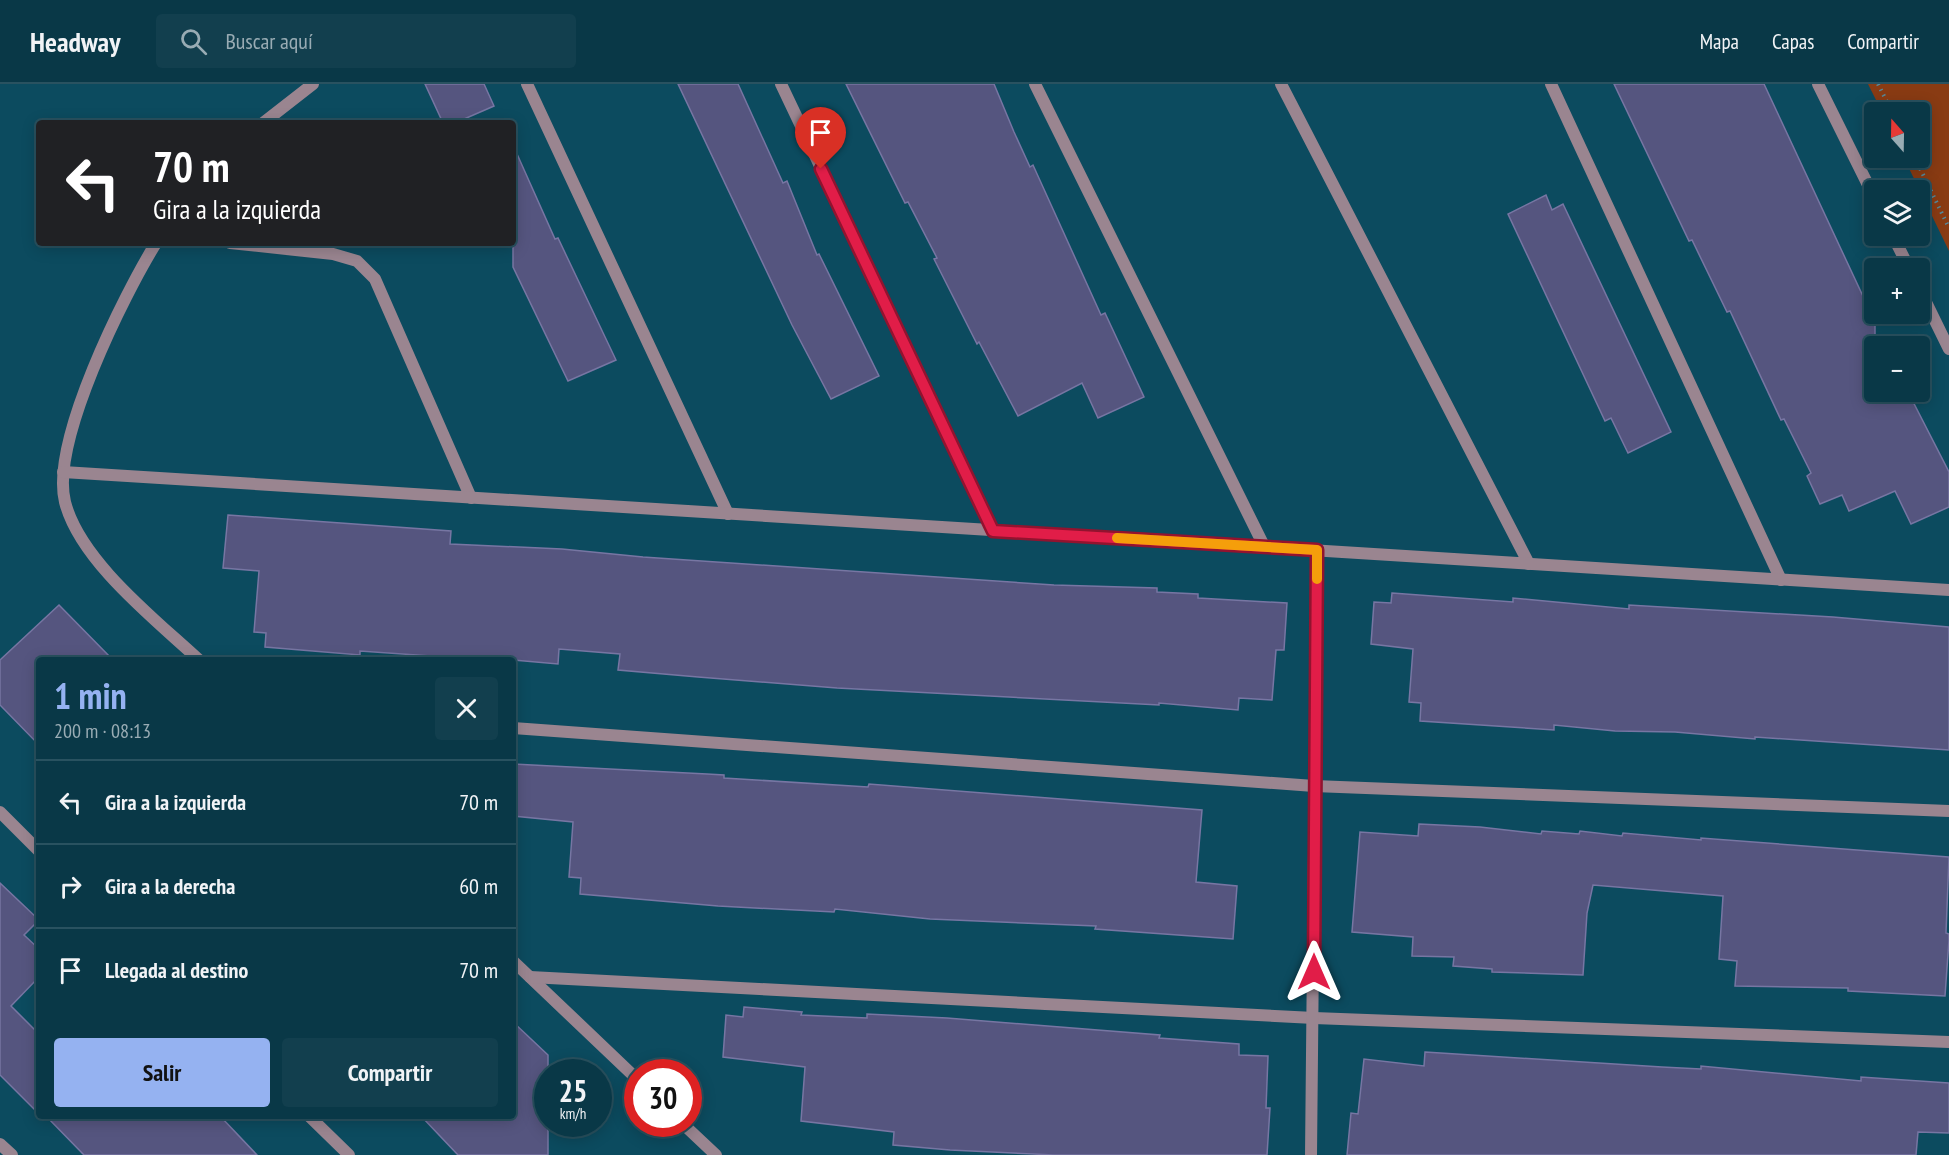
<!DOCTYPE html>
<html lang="es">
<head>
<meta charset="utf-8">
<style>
  body { margin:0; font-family:"PT Sans Narrow",sans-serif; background:#123f4e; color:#f1f3f6; height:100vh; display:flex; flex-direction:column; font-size:22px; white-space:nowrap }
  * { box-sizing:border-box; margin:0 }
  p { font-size:20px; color:#99acb4 }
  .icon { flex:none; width:33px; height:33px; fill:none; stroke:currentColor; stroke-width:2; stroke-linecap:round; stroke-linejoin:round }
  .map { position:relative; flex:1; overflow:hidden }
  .drawer { position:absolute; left:36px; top:573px; width:480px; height:462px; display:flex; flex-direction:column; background:#093847; border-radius:6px; box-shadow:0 3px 15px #0003,0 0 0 2px #295260 }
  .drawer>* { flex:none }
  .banner { position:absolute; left:36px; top:36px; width:480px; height:126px; border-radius:6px; box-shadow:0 3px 15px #0003,0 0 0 2px #295260; background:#202124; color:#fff; overflow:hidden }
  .needle { width:39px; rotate:340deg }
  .buttons { position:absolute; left:1864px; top:18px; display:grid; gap:12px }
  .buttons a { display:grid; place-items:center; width:66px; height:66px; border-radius:6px; background:#093847; box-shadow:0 3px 15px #0003,0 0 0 2px #295260; font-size:30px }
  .speed { position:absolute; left:534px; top:975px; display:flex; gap:12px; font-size:30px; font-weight:700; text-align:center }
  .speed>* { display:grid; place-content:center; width:78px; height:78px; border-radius:50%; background:#093847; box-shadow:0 3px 15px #0003,0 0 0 2px #295260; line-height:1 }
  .speed small { font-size:15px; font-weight:400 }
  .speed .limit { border:9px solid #d22; background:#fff; color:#111 }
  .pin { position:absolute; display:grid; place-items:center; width:51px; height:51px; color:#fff; margin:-62px -26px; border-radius:50% 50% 50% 0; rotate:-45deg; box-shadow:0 0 6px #0007 }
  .pin .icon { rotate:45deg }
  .me { position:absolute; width:66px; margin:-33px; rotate:0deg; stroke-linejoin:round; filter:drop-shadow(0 0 4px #0008) }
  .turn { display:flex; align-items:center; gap:21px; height:126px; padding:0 18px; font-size:27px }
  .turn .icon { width:78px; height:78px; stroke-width:2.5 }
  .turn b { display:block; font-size:42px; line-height:51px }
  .round { display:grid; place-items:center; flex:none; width:63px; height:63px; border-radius:6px; background:#123f4e }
  .headline { display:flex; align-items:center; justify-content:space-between; height:102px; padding:0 18px }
  h1 { font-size:36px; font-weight:700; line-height:45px; color:#95b2f1 }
  .action { display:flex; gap:12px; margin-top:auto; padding:12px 18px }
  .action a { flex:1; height:69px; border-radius:6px; background:#95b2f1; color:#111; font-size:24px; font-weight:700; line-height:69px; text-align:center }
  .action a+a { background:#123f4e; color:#f1f3f6 }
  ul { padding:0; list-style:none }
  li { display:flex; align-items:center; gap:18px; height:84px; padding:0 18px; border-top:2px solid #295260 }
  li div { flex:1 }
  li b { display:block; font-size:22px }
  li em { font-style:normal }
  header { display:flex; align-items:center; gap:36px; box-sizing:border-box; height:84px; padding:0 30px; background:#093847; border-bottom:2px solid #295260 }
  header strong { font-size:28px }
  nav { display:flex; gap:33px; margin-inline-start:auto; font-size:21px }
  .search { width:420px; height:54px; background:#123f4e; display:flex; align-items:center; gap:15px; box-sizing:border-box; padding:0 21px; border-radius:6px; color:#99acb4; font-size:22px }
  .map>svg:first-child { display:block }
  .green { fill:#893b13 }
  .building { fill:#55557f; stroke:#7776a3; stroke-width:1.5 }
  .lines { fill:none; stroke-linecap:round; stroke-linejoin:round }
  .path { stroke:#568899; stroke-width:4; stroke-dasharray:1.5 4.5; stroke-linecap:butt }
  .minor { stroke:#9a8590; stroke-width:12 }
  .route-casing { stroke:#92132f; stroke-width:15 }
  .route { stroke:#e11d48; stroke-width:10 }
  .slow { stroke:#f59e0b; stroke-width:10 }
</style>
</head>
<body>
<header>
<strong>Headway</strong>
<div class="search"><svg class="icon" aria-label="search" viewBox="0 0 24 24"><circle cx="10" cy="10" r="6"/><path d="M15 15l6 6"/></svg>Buscar aquí</div>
<nav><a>Mapa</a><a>Capas</a><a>Compartir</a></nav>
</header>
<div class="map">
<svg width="1949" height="1071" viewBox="0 0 1949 1071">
  <rect width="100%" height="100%" fill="#0c4b5f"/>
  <!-- green -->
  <path class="green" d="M1868,0H1949V167L1904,74H1920V28H1882Z"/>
  <!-- building -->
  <g class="building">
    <path d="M425,0H484L494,22L455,39H443Z"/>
    <path d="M678,0H738L783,99L787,97L817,171L819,170L879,292L831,315L792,241Z"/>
    <path d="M846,0H994L1014,48L1030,83L1033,81L1101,231L1105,229L1144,313L1098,334L1082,299L1018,332L979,258L977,260L934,175L937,174L908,118L905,119Z"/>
    <path d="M1614,0H1764L1875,238V308H1908L1949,388V423L1911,440L1895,407L1849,427L1842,411L1820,420L1807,392L1811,389L1784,335L1781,336L1730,227L1727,228L1692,156L1689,157Z"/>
    <path d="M513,61L555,155L558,154L616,276L568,297L513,183Z"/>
    <path d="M1546,111L1552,126L1563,120L1671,348L1628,369L1611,334L1605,337L1508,130Z"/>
    <path d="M228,431L451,447L450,460L562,465L643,473L1054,501L1157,504V508L1198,510V514L1287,519L1284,566H1276L1272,616L1239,614L1238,626L1159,619V621L837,604L698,593L618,586L620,570L559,565L558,580L513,576H459V574L360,567V571L265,563L266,549L254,548L259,487L223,484Z"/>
    <path d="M1392,509L1513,518V514L1629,525V521L1833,533L1949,543V666L1755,653V655L1675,648L1615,647L1554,641V646L1420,637L1421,619L1409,618L1413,565L1371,560L1374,518L1391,519Z"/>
    <path d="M59,521L113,576H39V661L0,621V576Z"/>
    <path d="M513,680L707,690L724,691V694L868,703L869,700L1202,726L1196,798L1237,802L1233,855L1095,845L1096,842L930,835L835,825L834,828L718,822L580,810L581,794L569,793L573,738L513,732Z"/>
    <path d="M1419,740L1480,743L1541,750L1542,747L1579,750L1580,747L1622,752L1623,749L1701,756V754L1949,773L1946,849L1949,850V856L1945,912L1848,907V904L1735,902L1737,877L1719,875L1723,812L1593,801L1587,829L1583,891L1492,888V885L1453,882L1454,873L1412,872L1413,853L1352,848L1360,748L1418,752Z"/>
    <path d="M0,799L39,836L24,851L39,865V893L11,922L39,950V1030L0,991Z"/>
    <path d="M744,923L802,928L801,931L867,934V930L947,934L1160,951L1159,954L1239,960V971L1268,972L1266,1024H1270L1267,1071H1054L950,1066L893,1061L894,1048L801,1037L805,983L723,973L726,931L743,933Z"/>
    <path d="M513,938L548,971V1071H458L421,1032H513Z"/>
    <path d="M1425,968L1662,983L1701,985V982L1861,997V993L1949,999V1049L1918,1048L1916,1071H1347L1351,1029L1358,1030L1364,975L1424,982Z"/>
    <path d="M46,1032H220L257,1071H84Z"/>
  </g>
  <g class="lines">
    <!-- path -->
    <g class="path">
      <path d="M1878,0L1892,28"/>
      <path d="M1915,74L1949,144"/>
    </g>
    <!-- minor -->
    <g class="minor">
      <path d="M527,0L728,430"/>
      <path d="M781,0L993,446"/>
      <path d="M1035,0L1265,464"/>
      <path d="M1281,0L1529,480"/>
      <path d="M1551,0L1781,496"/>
      <path d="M1818,0L1875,115"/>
      <path d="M263,39L313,0"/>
      <path d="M1893,152L1909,184"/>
      <path d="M156,159C124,211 50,358 65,418C80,477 156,536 199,576"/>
      <path d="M230,159L333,170L357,177L375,195L471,414"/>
      <path d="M1920,206L1949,265"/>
      <path d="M63,388L1949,506"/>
      <path d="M513,644L1314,702L1949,727"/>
      <path d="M0,728L39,767"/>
      <path d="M513,877L638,996"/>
      <path d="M530,893L1314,934L1949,958"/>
      <path d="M309,1032L349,1071"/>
      <path d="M683,1040L716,1071"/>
      <path d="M0,1060L12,1071"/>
      <path d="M1311,1071L1317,466"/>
    </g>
  </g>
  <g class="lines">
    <!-- route casing -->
    <g class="route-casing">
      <path id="route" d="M821,85L993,447L1317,466L1314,888"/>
    </g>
    <!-- route -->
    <use href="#route" class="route"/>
    <!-- slow -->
    <path class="slow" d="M1117,454L1317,466V495"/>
  </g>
</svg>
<div class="buttons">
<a><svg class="needle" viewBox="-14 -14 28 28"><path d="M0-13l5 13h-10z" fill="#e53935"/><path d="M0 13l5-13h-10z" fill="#99acb4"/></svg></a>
<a><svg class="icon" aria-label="layers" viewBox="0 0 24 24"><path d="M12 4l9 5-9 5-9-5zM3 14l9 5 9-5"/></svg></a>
<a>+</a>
<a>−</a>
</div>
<div class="speed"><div>25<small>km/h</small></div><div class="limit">30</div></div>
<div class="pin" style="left:821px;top:85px;background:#d93025"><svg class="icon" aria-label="arrive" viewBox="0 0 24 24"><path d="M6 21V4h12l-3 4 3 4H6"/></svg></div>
<svg class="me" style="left:1314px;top:888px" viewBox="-20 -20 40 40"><path d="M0-17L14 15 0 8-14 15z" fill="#e11d48" stroke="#fff" stroke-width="4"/></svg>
<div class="banner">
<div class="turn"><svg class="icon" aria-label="left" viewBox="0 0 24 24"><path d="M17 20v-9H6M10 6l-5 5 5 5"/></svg><div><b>70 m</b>Gira a la izquierda</div></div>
</div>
<section class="drawer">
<div class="headline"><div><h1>1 min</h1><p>200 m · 08:13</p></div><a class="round"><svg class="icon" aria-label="close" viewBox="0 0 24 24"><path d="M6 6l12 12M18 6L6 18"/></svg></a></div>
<ul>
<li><svg class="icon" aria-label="left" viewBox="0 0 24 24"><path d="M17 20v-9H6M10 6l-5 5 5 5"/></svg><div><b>Gira a la izquierda</b></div><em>70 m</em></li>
<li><svg class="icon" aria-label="right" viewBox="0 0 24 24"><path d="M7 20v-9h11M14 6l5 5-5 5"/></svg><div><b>Gira a la derecha</b></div><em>60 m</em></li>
<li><svg class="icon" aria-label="arrive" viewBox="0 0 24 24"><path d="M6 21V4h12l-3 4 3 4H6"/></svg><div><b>Llegada al destino</b></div><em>70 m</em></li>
</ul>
<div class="action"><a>Salir</a><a>Compartir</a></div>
</section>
</div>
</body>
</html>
